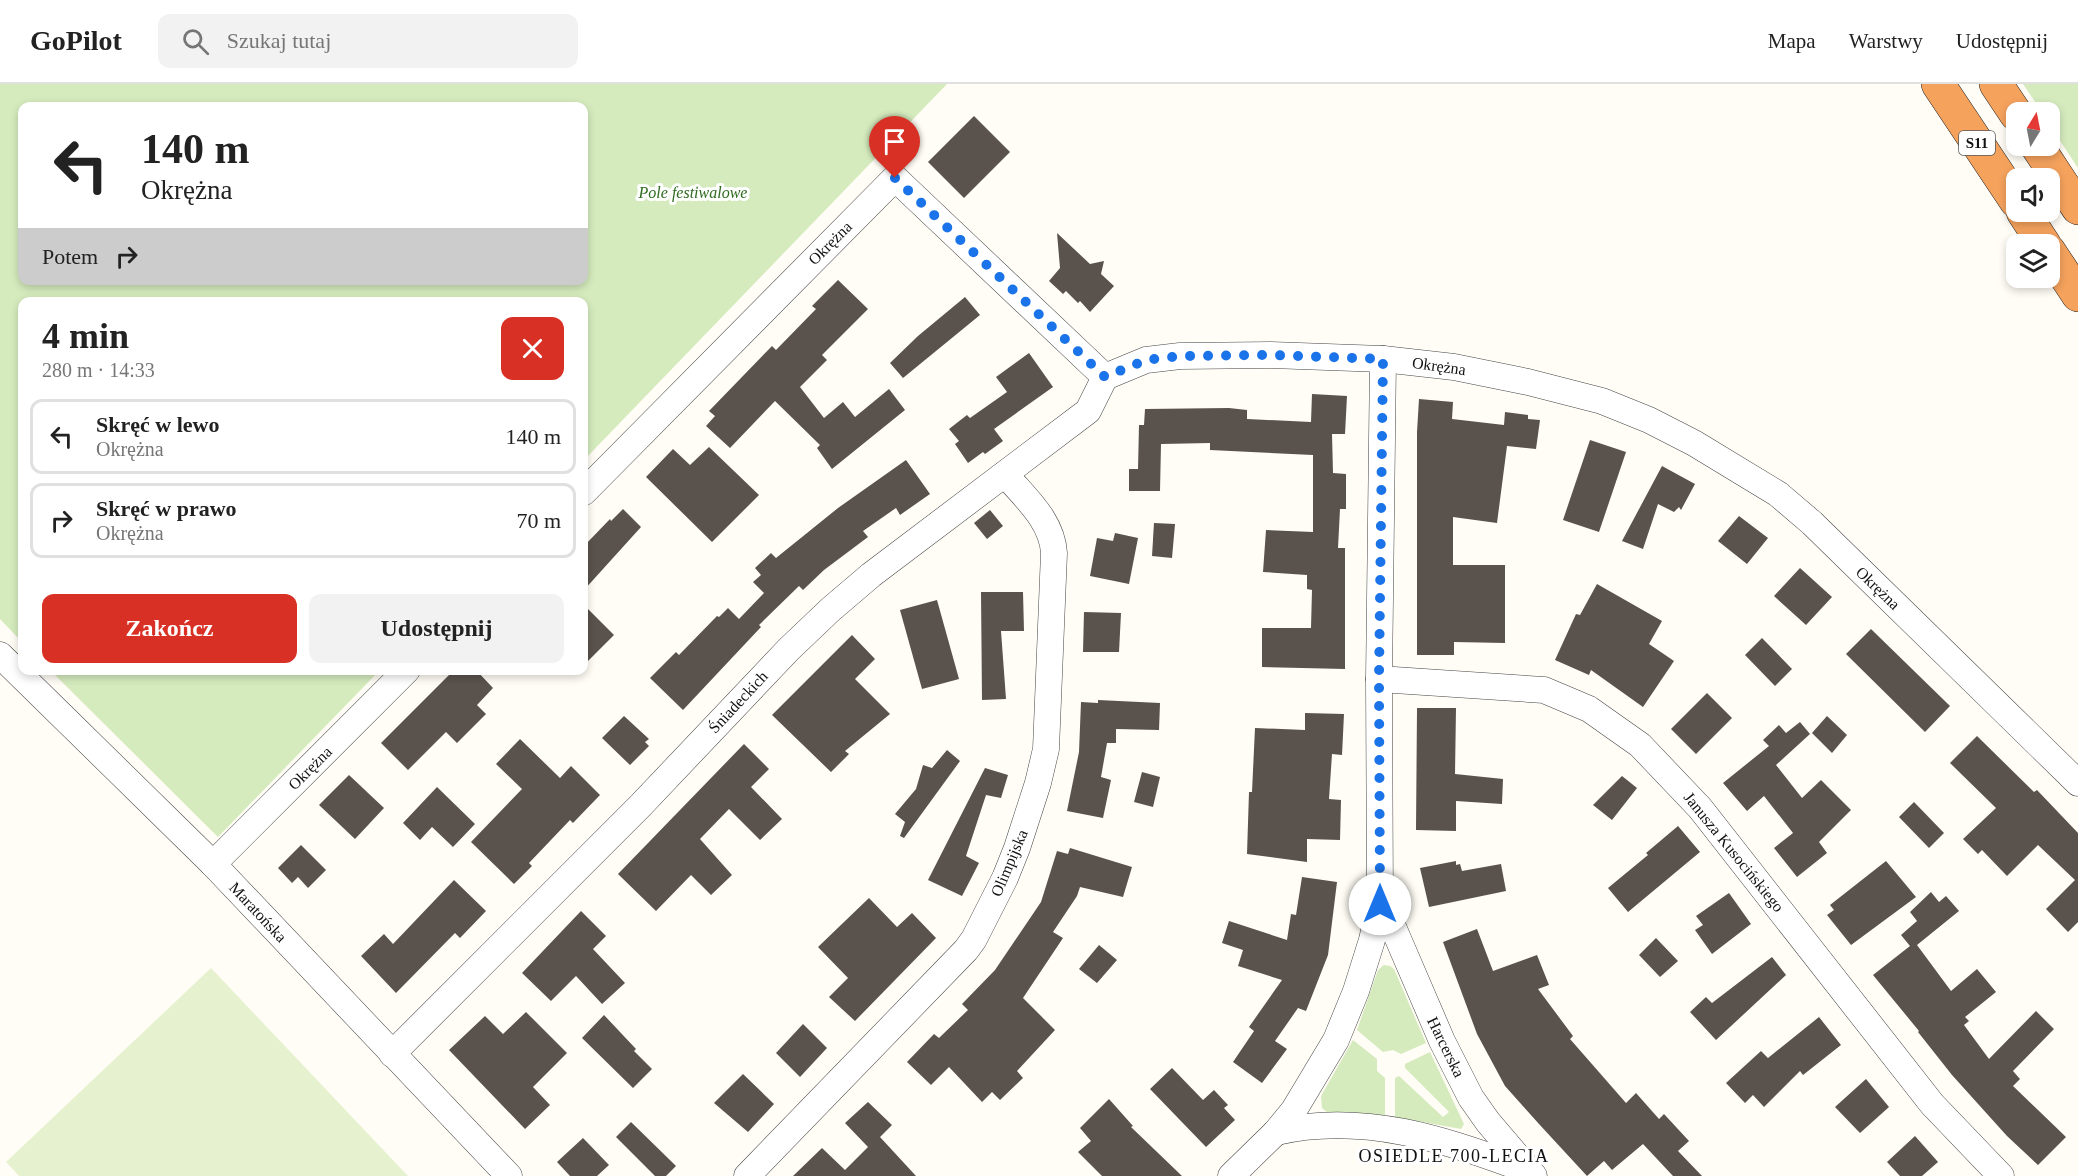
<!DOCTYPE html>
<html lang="pl">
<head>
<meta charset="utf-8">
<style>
  body { margin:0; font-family:"Times New Roman",serif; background:#f2f2f2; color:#222; height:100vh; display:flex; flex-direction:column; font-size:22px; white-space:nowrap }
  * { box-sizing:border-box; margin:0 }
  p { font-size:20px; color:#767676 }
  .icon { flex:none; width:33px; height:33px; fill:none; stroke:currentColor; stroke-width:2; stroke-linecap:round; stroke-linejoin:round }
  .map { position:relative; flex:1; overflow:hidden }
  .panel { position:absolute; left:18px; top:213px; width:570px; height:378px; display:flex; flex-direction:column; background:#fff; border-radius:12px; box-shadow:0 3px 9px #0003 }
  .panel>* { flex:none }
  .top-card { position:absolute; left:18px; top:18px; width:570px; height:183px; border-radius:12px; box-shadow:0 3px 9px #0003; background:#fff; color:#222; overflow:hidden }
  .needle { width:39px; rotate:10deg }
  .controls { position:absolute; left:2006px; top:18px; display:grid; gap:12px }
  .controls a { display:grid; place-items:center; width:54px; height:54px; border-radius:12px; background:#fff; box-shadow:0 3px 9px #0003; font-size:30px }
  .pin { position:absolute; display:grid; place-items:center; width:51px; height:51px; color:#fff; margin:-62px -26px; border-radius:50% 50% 50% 0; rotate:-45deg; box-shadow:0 0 6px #0007 }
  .pin .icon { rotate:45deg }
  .me { position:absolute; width:66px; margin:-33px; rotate:0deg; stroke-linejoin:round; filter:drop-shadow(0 0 4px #0008) }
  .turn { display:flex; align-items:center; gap:21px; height:126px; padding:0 24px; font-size:27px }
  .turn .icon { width:78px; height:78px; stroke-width:2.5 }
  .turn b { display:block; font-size:42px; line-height:51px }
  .then { display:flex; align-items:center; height:57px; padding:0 24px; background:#0003; gap:12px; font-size:22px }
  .round { display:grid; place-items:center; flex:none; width:63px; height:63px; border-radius:12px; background:#f2f2f2 }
  .overview { display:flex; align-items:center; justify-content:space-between; height:102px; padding:0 24px }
  h1 { font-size:36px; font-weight:800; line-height:45px }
  .button { display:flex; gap:12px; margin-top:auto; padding:12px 24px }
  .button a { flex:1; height:69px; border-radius:12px; background:#d93025; color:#fff; font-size:24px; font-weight:800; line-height:69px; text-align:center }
  .button a+a { background:#f2f2f2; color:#222 }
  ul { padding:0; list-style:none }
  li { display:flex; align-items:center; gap:18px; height:75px; margin:0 12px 9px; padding:0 12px; border:3px solid #e0e0e0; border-radius:12px }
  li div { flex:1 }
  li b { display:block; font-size:22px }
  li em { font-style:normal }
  header { display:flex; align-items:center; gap:36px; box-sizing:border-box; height:84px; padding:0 30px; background:#fff; border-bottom:2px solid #e0e0e0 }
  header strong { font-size:28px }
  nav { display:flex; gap:33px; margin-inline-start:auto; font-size:21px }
  .search { width:420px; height:54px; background:#f2f2f2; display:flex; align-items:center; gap:15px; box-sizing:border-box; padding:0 21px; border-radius:12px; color:#767676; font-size:22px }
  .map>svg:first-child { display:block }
  .green { fill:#d5ebbd; fill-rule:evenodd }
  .pitch { fill:#e6f2cf }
  .building { fill:#5a524d }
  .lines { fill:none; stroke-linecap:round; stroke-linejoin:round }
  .street-casing { stroke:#444; stroke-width:27 }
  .highway-casing { stroke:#222; stroke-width:34 }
  .street { stroke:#fff; stroke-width:26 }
  .highway { stroke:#f5a25d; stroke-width:33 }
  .route { stroke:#1a73e8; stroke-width:10; stroke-dasharray:0 18 }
  .labels { text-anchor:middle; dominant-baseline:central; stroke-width:6; stroke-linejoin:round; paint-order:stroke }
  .shield { fill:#fff; stroke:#585858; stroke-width:1.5 }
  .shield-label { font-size:15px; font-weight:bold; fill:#111 }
  .park-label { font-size:16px; font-style:italic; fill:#2f6b1f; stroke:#fff }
  .street-label { font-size:16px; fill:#111; stroke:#fff }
  .neighbourhood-label { font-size:18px; letter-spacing:1.5px; fill:#111; stroke:#fff }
</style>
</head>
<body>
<header>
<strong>GoPilot</strong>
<div class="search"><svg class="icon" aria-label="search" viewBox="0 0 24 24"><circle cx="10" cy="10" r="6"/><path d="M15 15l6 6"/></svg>Szukaj tutaj</div>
<nav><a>Mapa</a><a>Warstwy</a><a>Udostępnij</a></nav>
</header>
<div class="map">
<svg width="2078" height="1092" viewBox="0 0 2078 1092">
  <rect width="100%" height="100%" fill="#fffdf5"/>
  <!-- green -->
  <g class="green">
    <path d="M0,0H947L584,376V218H22V558L0,535ZM584,22V196H22V22Z"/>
    <path d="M2023,0H2078V84L2049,40V28H2042Z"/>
    <path d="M51,587H379L218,753Z"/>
    <path d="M1384,881L1390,882L1394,885L1426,959L1401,970L1393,966L1383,968L1357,946L1378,886Z"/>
    <path d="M1353,956L1377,975V987L1385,994V1032L1328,1029L1322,1024L1321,1012Z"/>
    <path d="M1430,968L1464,1040L1461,1045L1395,1033V994L1399,992L1443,1033L1449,1028L1405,984V980Z"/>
  </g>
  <!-- pitch -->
  <path class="pitch" d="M211,884L408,1092H19L6,1078Z"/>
  <!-- building -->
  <g class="building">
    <path d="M974,32L1010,68L964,114L928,78Z"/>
    <path d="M1057,149L1090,180L1104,177L1101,190L1114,202L1090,228L1080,217L1078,219L1066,207L1063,210L1049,197L1060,184Z"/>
    <path d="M838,196L868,225L822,271L827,276L800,303L824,334L843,318L855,333L889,305L905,326L832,385L817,364L820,361L775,317L730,364L706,342L715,332L709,327L772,262L776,266L816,225L812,222Z"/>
    <path d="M965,213L980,231L903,294L890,279L918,252Z"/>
    <path d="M1029,269L1053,303L994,345L1003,357L985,370L983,368L968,379L955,360L959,357L949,345L967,331L970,334L1007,308L996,293Z"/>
    <path d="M1312,310L1347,312L1345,350H1332L1333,389L1346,390V425H1340L1338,464H1345V585L1262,583V544H1311L1312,506L1307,505V491L1263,488L1266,446L1313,448V371L1210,366V359L1161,360L1160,407H1129V385H1138L1139,341H1144L1145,325L1229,324L1247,326V335L1311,338Z"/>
    <path d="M1419,315L1453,318L1452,335L1504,341L1505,328L1528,331V335L1540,336L1536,365L1507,362L1497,439L1453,433V481H1505V559L1454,558V571H1417V348Z"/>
    <path d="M1590,356L1626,368L1599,448L1563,436Z"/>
    <path d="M709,363L759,411L712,458L646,393L673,365L690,381Z"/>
    <path d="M906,376L930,410L900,431L896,424L863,447L868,453L824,486L803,506L799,502L759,541L761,543L683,626L650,594L676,568L679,571L717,532L719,533L728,524L739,535L764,509L753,498L761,491L755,484L771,469L776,474L838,424Z"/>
    <path d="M1662,382L1695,400L1681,426L1679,423L1674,428L1658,420L1643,465L1622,457Z"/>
    <path d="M623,425L641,443L584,506V462L610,435L611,437Z"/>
    <path d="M990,426L1003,442L987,455L974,439Z"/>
    <path d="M1739,432L1768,454L1747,480L1718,457Z"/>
    <path d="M1154,439L1175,440L1172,474L1152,472Z"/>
    <path d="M1115,449L1138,454L1129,500L1090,492L1097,454L1113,457Z"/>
    <path d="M1800,484L1832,513L1806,541L1774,512Z"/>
    <path d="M1597,500L1662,537L1649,560L1674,577L1643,623L1591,586L1589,591L1555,576L1576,530L1580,531Z"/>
    <path d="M981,508H1023L1024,547H1001L1006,615L982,616Z"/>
    <path d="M937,516L959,595L922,605L900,526Z"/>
    <path d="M584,521L614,551L584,581Z"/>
    <path d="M1084,528L1121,529L1119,568H1083Z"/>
    <path d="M1871,545L1950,622L1925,648L1846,570Z"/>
    <path d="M852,551L875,575L855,595L890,630L845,667L849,670L831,688L772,631Z"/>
    <path d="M1762,554L1792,585L1775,602L1745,571Z"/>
    <path d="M454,586H476L493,604L477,621L486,630L457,659L446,648L408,686L381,659Z"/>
    <path d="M1707,609L1732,634L1696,670L1671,645Z"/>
    <path d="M1098,616L1160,619L1159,646L1116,645V659H1107L1101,693L1111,696L1103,734L1067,727L1079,668L1081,618L1098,619Z"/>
    <path d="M1417,624H1456L1455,690L1503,695L1502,720L1456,717V747L1416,746Z"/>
    <path d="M1305,629L1344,630L1342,671L1332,670L1329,715L1341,716L1340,756L1307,755V778L1247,770L1249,708H1252L1255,644L1305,646Z"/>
    <path d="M624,632L649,655L645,658L649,662L630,681L602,654Z"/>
    <path d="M1827,632L1847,651L1832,669L1812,649Z"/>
    <path d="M1800,638L1810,650L1776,681L1802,714L1821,696L1851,726L1819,758L1827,769L1797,793L1774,764L1793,749L1764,712L1747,727L1723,699L1769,662L1763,656L1779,641L1786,649Z"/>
    <path d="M1977,652L2034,708L2037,706L2078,749V838L2068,848L2046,825L2075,796L2038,761L2007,792L1982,766L1978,770L1963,755L1996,724L1950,679Z"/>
    <path d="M520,655L560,694L571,682L600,711L573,739L570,736L529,779L532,782L514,800L471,758L522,705L496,680Z"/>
    <path d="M744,660L769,685L751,703L782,735L760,756L729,725L700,755L732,791L711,811L691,791L656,827L618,790Z"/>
    <path d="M947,666L960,677L904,754L900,752L905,738L895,730L916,705L923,681L932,684Z"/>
    <path d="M985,684L1008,691L1001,714L986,711L966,772L979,779L962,812L928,796Z"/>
    <path d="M1142,688L1160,693L1153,723L1134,718Z"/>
    <path d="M349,691L384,724L355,755L319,721Z"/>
    <path d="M1622,692L1637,704L1612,736L1593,721Z"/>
    <path d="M437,703L475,740L453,763L432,743L420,756L403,739Z"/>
    <path d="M1914,718L1944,749L1929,764L1899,733Z"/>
    <path d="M1678,742L1700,768L1628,828L1608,804L1648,771L1646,769Z"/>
    <path d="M301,761L326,786L308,804L298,793L292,799L278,784Z"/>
    <path d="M1070,764L1132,783L1123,813L1080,803L1077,812L1053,848L1063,854L1023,914L1055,946L1017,987L1023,994L1000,1016L992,1008L982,1018L949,983L931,1001L907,978L934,950L939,954L968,926L962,920L995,886L1041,818L1057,767L1068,770Z"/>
    <path d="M1456,777V781L1460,780L1462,787L1501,780L1506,807L1429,823L1420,784Z"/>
    <path d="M1886,777L1916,813L1851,861L1827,831L1834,826L1830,821Z"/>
    <path d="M1302,793L1337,798L1328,871L1306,927L1298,924L1275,957L1287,965L1262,999L1233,978L1254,947L1249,943L1282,896L1238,882L1243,866L1222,859L1229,837L1287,856L1291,830L1296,831Z"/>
    <path d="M454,796L486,827L460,854L455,849L396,909L361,872L384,850L393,860Z"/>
    <path d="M1931,808L1939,818L1946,812L1959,827L1917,861L1951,907L1977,885L1996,908L1965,933L1969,937L1964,941L1989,975L2036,927L2054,945L2013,987L2020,995L2013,1002L2066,1053L2038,1081L2007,1052L1952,991L1918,948L1919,947L1873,891L1910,862L1901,851L1917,837L1910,828Z"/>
    <path d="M1729,809L1751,840L1712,870L1695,846L1703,841L1696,832Z"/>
    <path d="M869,814L897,843L912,829L936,854L855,937L829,913L848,894L818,863Z"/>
    <path d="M581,827L606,852L593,865L625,899L602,920L576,892L551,917L522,889Z"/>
    <path d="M1477,845L1493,887L1537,871L1549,901L1538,905L1573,952L1570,955L1626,1019L1636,1009L1659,1035L1664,1030L1689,1057L1678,1067L1702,1092H1673L1643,1060L1612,1086L1604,1077L1587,1092L1539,1040L1505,1002L1477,950L1443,858Z"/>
    <path d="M1656,854L1678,877L1660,893L1639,871Z"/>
    <path d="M1099,861L1117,876L1097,899L1079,885Z"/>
    <path d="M1772,873L1786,891L1716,956L1690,928L1706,913L1712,919Z"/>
    <path d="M526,928L567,969L533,1003L550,1021L525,1045L449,966L485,932L503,950Z"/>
    <path d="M604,931L636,965L634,967L652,985L633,1004L582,954Z"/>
    <path d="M1819,933L1841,961L1803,991L1800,987L1764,1023L1753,1011L1745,1019L1726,999L1761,967L1768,974Z"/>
    <path d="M803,940L827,964L800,993L776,969Z"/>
    <path d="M1172,984L1203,1016L1214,1006L1228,1021L1224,1024L1235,1036L1206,1063L1150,1005Z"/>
    <path d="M743,990L774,1020L748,1048L714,1019Z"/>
    <path d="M1866,995L1889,1023L1860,1049L1835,1023Z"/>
    <path d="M1109,1015L1133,1042L1131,1043L1182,1092H1102L1078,1068L1091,1057L1080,1044Z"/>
    <path d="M868,1018L892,1041L880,1053L916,1092H793L822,1064L845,1086L868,1063L845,1039Z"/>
    <path d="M631,1038L676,1082L666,1092H655L616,1053Z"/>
    <path d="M1915,1052L1938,1078L1922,1092H1900L1887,1078Z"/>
    <path d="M583,1054L609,1081L597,1092H570L557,1078Z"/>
  </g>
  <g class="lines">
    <!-- street casing -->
    <g class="street-casing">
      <g id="street">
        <path d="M1105,293L1146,276L1180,272L1271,271L1383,275L1454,283L1528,298L1602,317L1649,336L1694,359L1778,410L1812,439L2078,699"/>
        <path d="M584,408L895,94L1105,293"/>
        <path d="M0,571L213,780L509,1092"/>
        <path d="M1379,595L1544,606L1589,625L1640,661L1700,724L1932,1020L2001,1092"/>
        <path d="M213,780L407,586"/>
        <path d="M1380,820L1393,843L1442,957L1471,1014L1488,1038L1534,1092"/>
        <path d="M392,970L641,721L789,565L830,526L871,491L1088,327L1105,293"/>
        <path d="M1276,1048C1362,1028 1446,1055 1526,1086"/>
        <path d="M747,1092L966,866L974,855L1005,794L1017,764L1038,699L1046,665L1054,469C1052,436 1025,414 1005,390"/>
        <path d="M1231,1092L1276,1048L1294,1026L1336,956L1356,907L1372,856L1380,820L1379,595L1383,275"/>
      </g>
    </g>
    <!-- highway casing -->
    <g class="highway-casing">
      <g id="highway">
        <path d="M1938,0L2016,117"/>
        <path d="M1996,0L2016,30"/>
        <path d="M2037,62L2078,124"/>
        <path d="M2023,128L2044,160"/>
        <path d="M2049,167L2078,211"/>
      </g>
    </g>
    <!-- street -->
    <use href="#street" class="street"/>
    <!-- highway -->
    <use href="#highway" class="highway"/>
  </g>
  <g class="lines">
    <!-- route -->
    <path class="route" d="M895,94L1105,293L1146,276L1180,272L1270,271L1383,275L1379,595L1380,820"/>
  </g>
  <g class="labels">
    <!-- shield labels -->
    <rect class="shield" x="1959" y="47" width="36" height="24" rx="4.5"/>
    <g class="shield-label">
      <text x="1977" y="59">S11</text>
    </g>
    <!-- park labels -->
    <g class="park-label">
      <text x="693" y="108">Pole festiwalowe</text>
    </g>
    <!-- street labels -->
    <g class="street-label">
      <text transform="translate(830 159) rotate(-45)">Okrężna</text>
      <text transform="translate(1439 282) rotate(8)">Okrężna</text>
      <text transform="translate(1878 504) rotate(44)">Okrężna</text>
      <text transform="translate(738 618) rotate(-47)">Śniadeckich</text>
      <text transform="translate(310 684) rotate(-45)">Okrężna</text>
      <text transform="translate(1734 768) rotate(51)">Janusza Kusocińskiego</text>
      <text transform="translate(1009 779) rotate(-67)">Olimpijska</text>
      <text transform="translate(258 828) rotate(47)">Maratońska</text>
      <text transform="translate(1446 963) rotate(64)">Harcerska</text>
    </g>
    <!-- neighbourhood labels -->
    <g class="neighbourhood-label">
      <text x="1454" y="1072">OSIEDLE 700-LECIA</text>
    </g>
  </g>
</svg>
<div class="controls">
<a><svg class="needle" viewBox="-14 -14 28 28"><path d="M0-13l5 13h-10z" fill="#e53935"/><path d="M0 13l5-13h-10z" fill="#767676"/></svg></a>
<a><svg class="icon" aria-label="sound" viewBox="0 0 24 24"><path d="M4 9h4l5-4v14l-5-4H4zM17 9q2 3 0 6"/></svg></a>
<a><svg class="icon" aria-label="layers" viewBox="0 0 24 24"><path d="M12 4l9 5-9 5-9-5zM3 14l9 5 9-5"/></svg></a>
</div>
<div class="pin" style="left:895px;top:94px;background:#d93025"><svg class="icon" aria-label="arrive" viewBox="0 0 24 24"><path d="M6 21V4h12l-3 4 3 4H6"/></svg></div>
<svg class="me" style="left:1380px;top:820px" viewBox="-20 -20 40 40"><circle r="19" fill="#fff"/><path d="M0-13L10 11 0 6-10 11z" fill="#1a73e8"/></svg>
<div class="top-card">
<div class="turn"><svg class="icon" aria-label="left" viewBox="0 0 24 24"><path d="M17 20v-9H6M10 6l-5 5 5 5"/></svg><div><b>140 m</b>Okrężna</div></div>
<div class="then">Potem<svg class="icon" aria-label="right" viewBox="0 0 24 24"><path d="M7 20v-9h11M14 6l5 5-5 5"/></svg></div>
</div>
<section class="panel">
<div class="overview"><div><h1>4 min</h1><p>280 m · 14:33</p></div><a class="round" style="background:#d93025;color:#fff"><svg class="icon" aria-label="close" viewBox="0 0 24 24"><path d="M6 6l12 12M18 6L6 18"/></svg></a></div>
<ul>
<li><svg class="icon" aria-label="left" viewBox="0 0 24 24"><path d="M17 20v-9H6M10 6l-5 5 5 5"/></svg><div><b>Skręć w lewo</b><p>Okrężna</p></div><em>140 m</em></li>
<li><svg class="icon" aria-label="right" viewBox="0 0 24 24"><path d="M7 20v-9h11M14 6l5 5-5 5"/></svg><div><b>Skręć w prawo</b><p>Okrężna</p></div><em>70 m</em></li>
</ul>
<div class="button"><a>Zakończ</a><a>Udostępnij</a></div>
</section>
</div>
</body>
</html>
